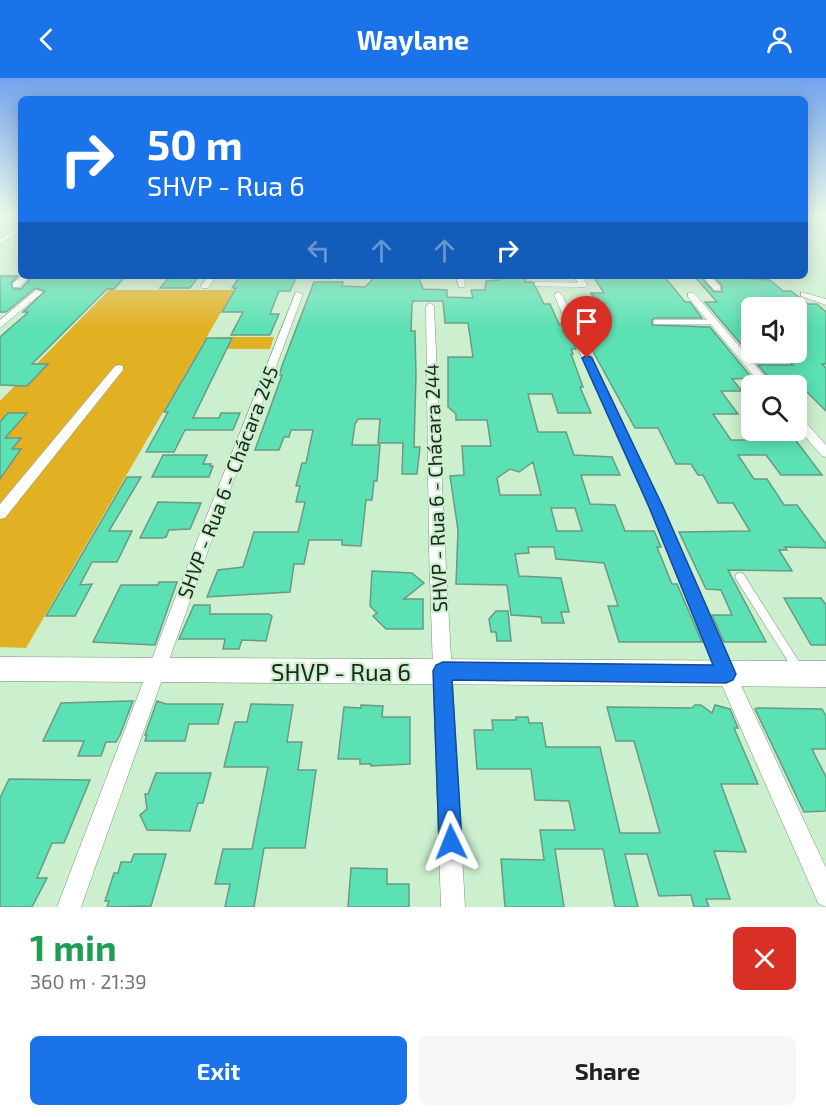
<!DOCTYPE html>
<html lang="en">
<head>
<meta charset="utf-8">
<style>
  body { margin:0; font-family:"Exo 2",sans-serif; background:#f6f6f6; color:#202124; height:100vh; display:flex; flex-direction:column; font-size:22px; white-space:nowrap }
  * { box-sizing:border-box; margin:0 }
  p { font-size:20px; color:#757577 }
  .icon { flex:none; width:33px; height:33px; fill:none; stroke:currentColor; stroke-width:2; stroke-linecap:round; stroke-linejoin:round }
  .map { position:relative; height:829px; overflow:hidden }
  .drawer { display:flex; flex-direction:column; background:#fff; flex:1 }
  .drawer>* { flex:none }
  .banner { position:absolute; left:18px; top:18px; width:790px; height:183px; border-radius:9px; box-shadow:0 3px 15px #0003; background:#1a73e8; color:#fff; overflow:hidden }
  .buttons { position:absolute; left:741px; top:219px; display:grid; gap:12px }
  .buttons a { display:grid; place-items:center; width:66px; height:66px; border-radius:9px; background:#fff; box-shadow:0 3px 15px #0003; font-size:30px }
  .pin { position:absolute; display:grid; place-items:center; width:51px; height:51px; color:#fff; margin:-62px -26px; border-radius:50% 50% 50% 0; rotate:-45deg; box-shadow:0 0 6px #0007 }
  .pin .icon { rotate:45deg }
  .me { position:absolute; width:66px; margin:-33px; rotate:358deg; stroke-linejoin:round; filter:drop-shadow(0 0 4px #0008) }
  .turn { display:flex; align-items:center; gap:21px; height:126px; padding:0 30px; font-size:27px }
  .turn .icon { width:78px; height:78px; stroke-width:2.5 }
  .turn b { display:block; font-size:42px; line-height:51px }
  .lanes { display:flex; align-items:center; height:57px; padding:0 30px; background:#0003; justify-content:center; gap:30px; direction:ltr }
  .lanes .off { opacity:.35 }
  .round { display:grid; place-items:center; flex:none; width:63px; height:63px; border-radius:9px; background:#f6f6f6 }
  .overview { display:flex; align-items:center; justify-content:space-between; height:102px; padding:0 30px }
  h1 { font-size:36px; font-weight:700; line-height:45px; color:#1e9e55 }
  .cta { display:flex; gap:12px; margin-top:auto; padding:12px 30px }
  .cta a { flex:1; height:69px; border-radius:9px; background:#1a73e8; color:#fff; font-size:24px; font-weight:700; line-height:69px; text-align:center }
  .cta a+a { background:#f6f6f6; color:#202124 }
  header { display:flex; justify-content:space-between; align-items:center; height:78px; padding:0 30px; background:#1a73e8; color:#fff; font-size:27px; font-weight:700 }
  .map>svg:first-child { display:block }
  .green { fill:#e1b023 }
  .building { fill:#5be1b3; stroke:#6b9986; stroke-width:1.5; fill-rule:evenodd }
  .lines { fill:none; stroke-linecap:round; stroke-linejoin:round }
  .lane-far1-casing { stroke:#769678; stroke-width:5 }
  .lane-casing { stroke:#769678; stroke-width:10 }
  .street-casing { stroke:#769678; stroke-width:1 }
  .secondary-casing { stroke:#769678; stroke-width:1 }
  .lane-far1 { stroke:#fff; stroke-width:4.5 }
  .lane { stroke:#fff; stroke-width:9 }
  .street { fill:#fff; fill-rule:evenodd }
  .secondary { fill:#fff; fill-rule:evenodd }
  .route { fill:#1a73e8; stroke:#114b97; stroke-width:1.5 }
  .labels { text-anchor:middle; dominant-baseline:central; stroke-width:4.5; stroke-linejoin:round; paint-order:stroke }
  .street-label { font-size:20px; fill:#1b281c; stroke:#ccefce }
  .near-street-label { font-size:24px; fill:#1b281c; stroke:#ccefce }
</style>
</head>
<body>
<header><svg class="icon" aria-label="back" viewBox="0 0 24 24"><path d="M15 5l-7 7 7 7"/></svg>Waylane<svg class="icon" aria-label="person" viewBox="0 0 24 24"><circle cx="12" cy="8" r="4"/><path d="M4 21q1-7 8-7t8 7"/></svg></header>
<div class="map">
<svg width="826" height="829" viewBox="0 0 826 829">
  <rect width="100%" height="100%" fill="#ccefce"/>
  <!-- green -->
  <g class="green">
    <path d="M109,212H234L26,570L0,569V323Z"/>
    <path d="M220,259H274L270,271H218Z"/>
  </g>
  <!-- building -->
  <g class="building">
    <path d="M0,198H18L11,205L13,211H21L33,198H126L114,211H107L32,286H48L27,308L0,307V259L24,238L28,234H23L45,213L35,210L6,234H0Z"/>
    <path d="M170,198H199L190,210H160Z"/>
    <path d="M240,198H297L290,213H279L270,236H279L270,257H231L243,234H222L236,210H232Z"/>
    <path d="M376,198L419,200L423,211L447,212V219L473,220L471,212H485L486,203L500,202L499,200H521L526,201L525,204H533L544,226H550L559,246H564L576,271H571L573,276H571L583,309H580L591,335H558L552,316H528L538,354H566L574,377L612,379L620,397H581L590,426L615,427L625,453H654L661,469H657L672,506H677L702,564H619L608,528H618L604,485L556,481L554,469H528L529,475L515,476L519,498L561,500L569,534H561L564,545H542L541,539L511,537L507,507L456,506L458,452L450,398L464,397L462,368H491L487,342H456V336L448,329V279H473L468,245H445L443,223H413L412,227L411,253H415L416,297L414,369H420L417,396H402L403,365H378L380,341H358L355,346L352,367H380L377,403H374L372,422H366L361,468L342,467V462H309L304,486H294L290,514L207,519L218,492L243,489L254,454H298L305,424H296L300,408H296L302,385H306L313,352H291L289,359H284L279,372H255L282,297H279L283,285L314,204H343L342,208L365,209ZM533,384L541,417H500L497,400L510,391L519,394ZM551,430H575L582,453H557Z"/>
    <path d="M593,198H664L685,224H690L702,240H655L652,242V247L710,249L752,300L732,301L742,313H721L738,336H713L731,362H762L757,356H791L822,397H781L766,377H738L754,401H767L784,427H797L826,466V470L785,469L787,472H779L792,493L728,492L766,564H724L712,537H732L721,512L706,511L679,454L750,453L733,425H718L703,397H698L691,386H676L658,350H635L578,246H608L591,215H604Z"/>
    <path d="M694,198H700L714,214H722V208L713,198L770,202L783,213H791L808,226H817L826,234V286H822L826,290V333L806,313H796V308H784L777,300H769L758,287H793L781,274H796V230H745L752,236V279L705,224H717Z"/>
    <path d="M207,260H232L193,340H219L221,335H240L233,352H185L174,374H146L168,334H164Z"/>
    <path d="M8,335H27L5,360H21L12,371H21L0,401V344Z"/>
    <path d="M163,377H207L203,386H211L210,388H213L209,399H152Z"/>
    <path d="M127,399H141L109,453H132L117,484H92L80,507L92,506L75,538H46Z"/>
    <path d="M158,424L201,425L190,451L169,452L166,459L162,460H140Z"/>
    <path d="M372,493L412,495L424,505L404,521H423V551H386L373,538L377,535L370,528Z"/>
    <path d="M159,504H177L155,567L93,564L121,507H158Z"/>
    <path d="M784,520H821L826,527V567H811Z"/>
    <path d="M194,527H210V536H269L272,538L266,563L242,562L239,571H223L225,561H179Z"/>
    <path d="M496,533H508L511,563H497L496,554H491L489,541Z"/>
    <path d="M130,623H133L120,657L116,664H106L101,678H78L84,663H43L61,625Z"/>
    <path d="M157,623L166,626H223L218,646H189L185,663H145L147,657H145Z"/>
    <path d="M251,626L293,627L287,664H302L298,692H316L305,770H264L254,829H225L230,806H215L223,771H252L268,689H224L235,644H247Z"/>
    <path d="M361,627L383,628L382,639H410V686L371,688V686H360V681H338L344,629L361,630Z"/>
    <path d="M695,627H701L712,635L715,627L730,631L738,650H734L758,706H721L746,774L714,773L730,821H706L709,829H694L691,817L659,818L647,776H625L638,829H615L603,771H555L564,829H505L501,781L544,782L540,752H575L569,723L535,722L531,691H477L474,652H493L492,642H516V639H528L529,645H542L546,669H600L620,755H660L634,663H616L607,629L692,630Z"/>
    <path d="M757,630L822,631L826,638V671H812L826,699V733L804,734L755,631Z"/>
    <path d="M156,695H211L203,725H198L190,753L147,752L140,737L147,731L145,716H148Z"/>
    <path d="M9,701L90,702L64,765H52L37,800H47L32,829H0V720Z"/>
    <path d="M134,776H166L151,828L107,829L109,823H105L114,795H118L121,784H131Z"/>
    <path d="M351,790L387,791V806H409V829H348Z"/>
  </g>
  <g class="lines">
    <!-- lane-far1 casing -->
    <g class="lane-far1-casing">
      <g id="lane-far1">
        <path d="M537,206L583,207"/>
        <path d="M569,240L603,243"/>
        <path d="M656,244H714"/>
      </g>
    </g>
    <!-- lane casing -->
    <g class="lane-casing">
      <path id="lane" d="M740,499L797,589"/>
    </g>
    <!-- street casing -->
    <g class="street-casing">
      <g id="street">
        <path d="M21,148V153L0,166V161Z"/>
        <path d="M22,198H31L19,209H13V205Z"/>
        <path d="M208,198H216L208,210H202L201,208Z"/>
        <path d="M332,198H340L335,203L331,201Z"/>
        <path d="M456,198H464L465,209H459Z"/>
        <path d="M574,198H582L587,207L586,209H580Z"/>
        <path d="M702,198H710L720,208V212H714Z"/>
        <path d="M36,212L43,214L0,250V242Z"/>
        <path d="M296,214L303,216L216,450L81,829H57L202,450Z"/>
        <path d="M558,214L562,217L663,429L733,590L826,790V829L818,825L717,596L649,429L554,217Z"/>
        <path d="M801,214L826,221V227L801,218Z"/>
        <path d="M688,215H694L773,308H762L688,219Z"/>
        <path d="M430,225L434,228L445,472L465,829H441L429,472L426,228Z"/>
        <path d="M119,287L123,288V292L5,440L0,441V426L115,288Z"/>
        <path d="M796,337L800,338L826,367V379L822,378L796,348Z"/>
      </g>
    </g>
    <!-- secondary casing -->
    <g class="secondary-casing">
      <path id="secondary" d="M0,579L826,583V609L0,603Z"/>
    </g>
    <!-- lane-far1 -->
    <use href="#lane-far1" class="lane-far1"/>
    <!-- lane -->
    <use href="#lane" class="lane"/>
    <!-- street -->
    <use href="#street" class="street"/>
    <!-- secondary -->
    <use href="#secondary" class="secondary"/>
  </g>
  <!-- sky -->
  <linearGradient id="sky" x2="0" y2="1"><stop stop-color="#73a3ee"/><stop offset="0.54" stop-color="#e8f8e9"/><stop offset="1" stop-color="#e8f8e9" stop-opacity="0"/></linearGradient>
  <rect width="826" height="251" fill="url(#sky)"/>
  <!-- route -->
  <path class="route" d="M587,277L592,280L663,429L736,596L733,602L726,605L452,602L462,764L459,772L451,776L443,772L439,764L433,593L436,587L443,584L713,587L649,429L582,280Z"/>
  <g class="labels">
    <!-- street labels -->
    <g class="street-label">
      <text transform="translate(227 404) rotate(-69)">SHVP - Rua 6 - Chácara 245</text>
      <text transform="translate(435 410) rotate(-92)">SHVP - Rua 6 - Chácara 244</text>
    </g>
    <!-- near-street labels -->
    <g class="near-street-label">
      <text x="341" y="593">SHVP - Rua 6</text>
    </g>
  </g>
</svg>
<div class="buttons">
<a><svg class="icon" aria-label="sound" viewBox="0 0 24 24"><path d="M4 9h4l5-4v14l-5-4H4zM17 9q2 3 0 6"/></svg></a>
<a><svg class="icon" aria-label="search" viewBox="0 0 24 24"><circle cx="10" cy="10" r="6"/><path d="M15 15l6 6"/></svg></a>
</div>
<div class="pin" style="left:587px;top:280px;background:#d93025"><svg class="icon" aria-label="arrive" viewBox="0 0 24 24"><path d="M6 21V4h12l-3 4 3 4H6"/></svg></div>
<svg class="me" style="left:451px;top:764px" viewBox="-20 -20 40 40"><path d="M0-17L14 15 0 8-14 15z" fill="#1a73e8" stroke="#fff" stroke-width="4"/></svg>
<div class="banner">
<div class="turn"><svg class="icon" aria-label="right" viewBox="0 0 24 24"><path d="M7 20v-9h11M14 6l5 5-5 5"/></svg><div><b>50 m</b>SHVP - Rua 6</div></div>
<div class="lanes"><svg class="icon off" aria-label="left" viewBox="0 0 24 24"><path d="M17 20v-9H6M10 6l-5 5 5 5"/></svg><svg class="icon off" aria-label="ahead" viewBox="0 0 24 24"><path d="M12 20V5M6 11l6-6 6 6"/></svg><svg class="icon off" aria-label="ahead" viewBox="0 0 24 24"><path d="M12 20V5M6 11l6-6 6 6"/></svg><svg class="icon" aria-label="right" viewBox="0 0 24 24"><path d="M7 20v-9h11M14 6l5 5-5 5"/></svg></div>
</div>
</div>
<section class="drawer">
<div class="overview"><div><h1>1 min</h1><p>360 m · 21:39</p></div><a class="round" style="background:#d93025;color:#fff"><svg class="icon" aria-label="close" viewBox="0 0 24 24"><path d="M6 6l12 12M18 6L6 18"/></svg></a></div>
<div class="cta"><a>Exit</a><a>Share</a></div>
</section>
</body>
</html>
